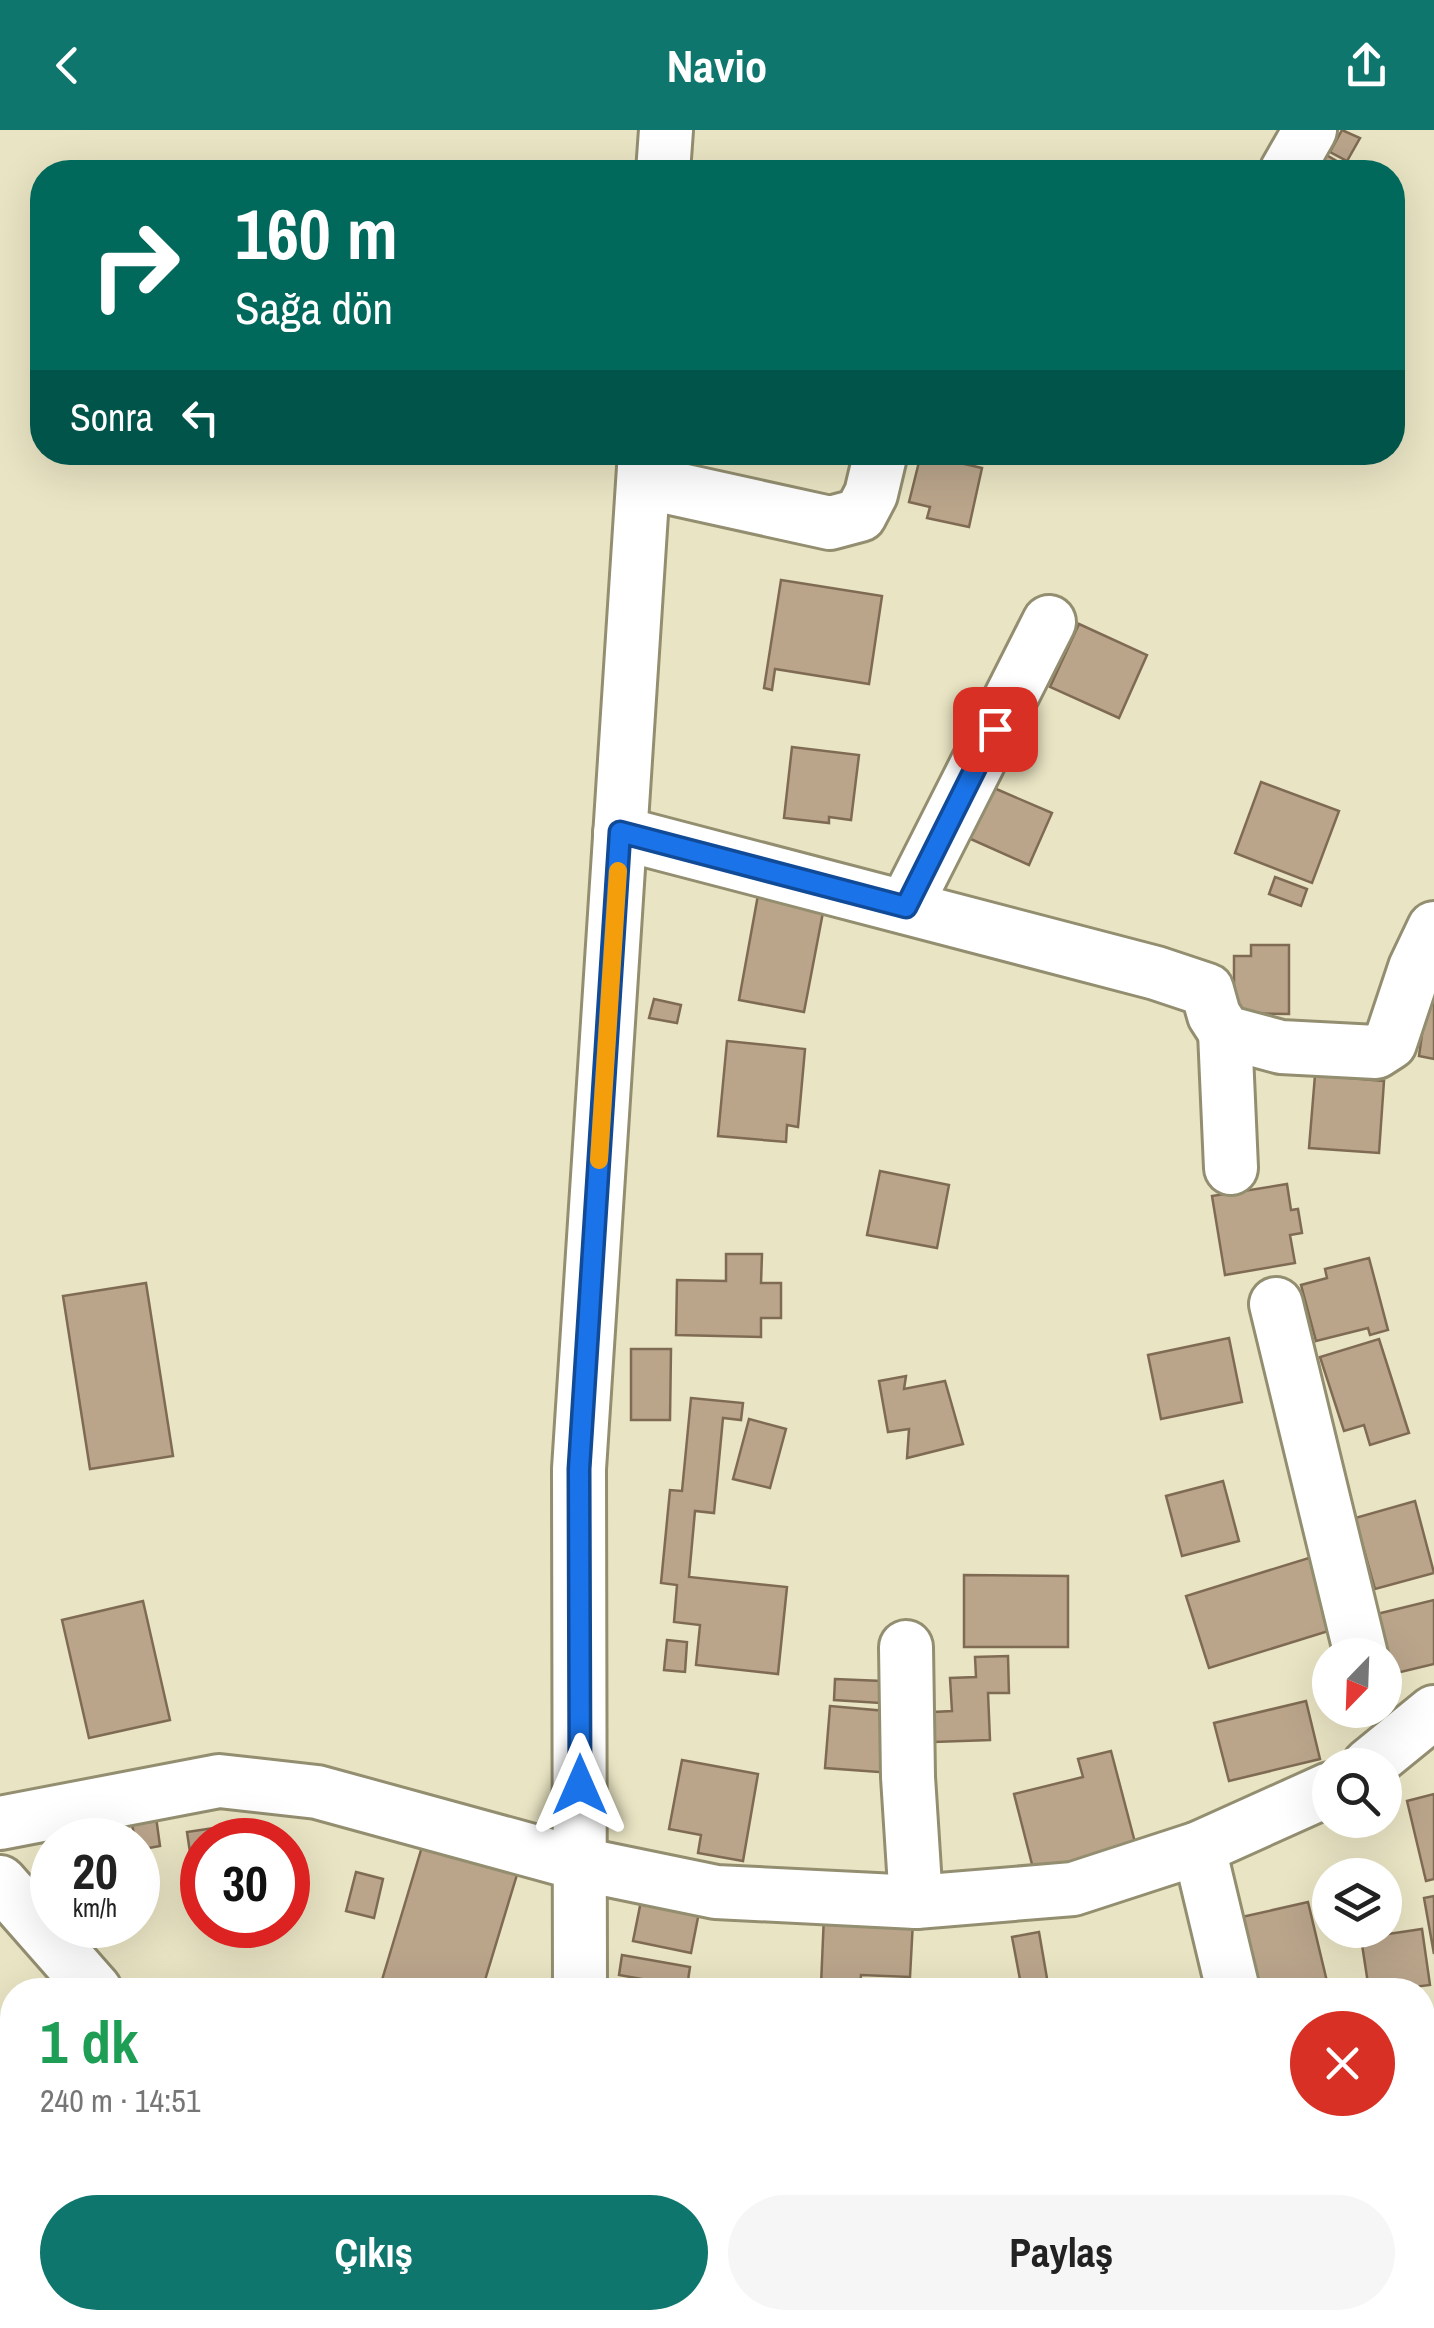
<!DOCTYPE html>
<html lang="tr">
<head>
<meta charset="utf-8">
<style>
  body { margin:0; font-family:"Archivo Narrow",sans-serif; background:#f6f6f6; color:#222; height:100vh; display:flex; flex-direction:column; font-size:38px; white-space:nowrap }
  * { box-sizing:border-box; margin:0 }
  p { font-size:32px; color:#767676 }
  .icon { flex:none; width:55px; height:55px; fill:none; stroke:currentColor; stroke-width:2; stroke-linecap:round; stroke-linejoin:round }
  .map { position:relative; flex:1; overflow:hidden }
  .details { position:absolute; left:0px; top:1848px; width:1435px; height:352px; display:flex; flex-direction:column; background:#fff; border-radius:40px 40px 0 0; box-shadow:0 10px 40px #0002 }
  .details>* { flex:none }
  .banner { position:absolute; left:30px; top:30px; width:1375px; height:305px; border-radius:40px; box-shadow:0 10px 40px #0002; background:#00695c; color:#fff; overflow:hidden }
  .needle { width:65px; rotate:203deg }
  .buttons { position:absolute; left:1312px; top:1508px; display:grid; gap:20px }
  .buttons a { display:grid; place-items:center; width:90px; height:90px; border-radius:50%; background:#fff; box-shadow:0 10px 40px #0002; font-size:50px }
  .speed { position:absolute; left:30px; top:1688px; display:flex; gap:20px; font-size:50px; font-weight:700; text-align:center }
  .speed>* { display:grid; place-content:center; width:130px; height:130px; border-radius:50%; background:#fff; box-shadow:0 10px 40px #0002; line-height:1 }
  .speed small { font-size:25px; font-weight:400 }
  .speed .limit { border:15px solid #d22; background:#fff; color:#111 }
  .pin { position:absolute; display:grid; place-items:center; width:85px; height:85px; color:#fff; margin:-42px; border-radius:20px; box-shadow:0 5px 15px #0006 }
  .me { position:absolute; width:110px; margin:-55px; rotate:0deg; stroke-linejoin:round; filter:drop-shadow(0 0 8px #0008) }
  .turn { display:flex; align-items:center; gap:35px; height:210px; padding:0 40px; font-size:45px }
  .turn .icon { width:130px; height:130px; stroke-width:2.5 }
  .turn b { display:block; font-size:70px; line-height:85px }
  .then { display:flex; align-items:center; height:95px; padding:0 40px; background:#0003; gap:20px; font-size:38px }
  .round { display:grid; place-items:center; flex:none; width:105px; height:105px; border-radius:52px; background:#f6f6f6 }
  .overview { display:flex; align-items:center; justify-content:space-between; height:170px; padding:0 40px }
  h1 { font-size:60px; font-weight:700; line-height:75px; color:#1e9e55 }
  .primary-button { display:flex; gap:20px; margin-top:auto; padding:20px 40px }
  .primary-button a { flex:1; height:115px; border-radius:60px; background:#0f766e; color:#fff; font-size:40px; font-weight:700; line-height:115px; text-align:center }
  .primary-button a+a { background:#f6f6f6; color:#222 }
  header { display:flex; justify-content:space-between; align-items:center; height:130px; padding:0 40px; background:#0f766e; color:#fff; font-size:45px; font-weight:700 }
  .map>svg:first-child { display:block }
  .building { fill:#baa58b; stroke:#7f6b53; stroke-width:2.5 }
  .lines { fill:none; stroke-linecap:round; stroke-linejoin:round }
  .minor-casing { stroke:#938e70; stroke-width:58 }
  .minor { stroke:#fff; stroke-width:52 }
  .route-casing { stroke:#114b97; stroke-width:25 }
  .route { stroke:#1a73e8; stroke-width:18 }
  .slow { stroke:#f59e0b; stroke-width:18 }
</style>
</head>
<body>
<header><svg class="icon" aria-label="back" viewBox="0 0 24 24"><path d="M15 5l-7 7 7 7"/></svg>Navio<svg class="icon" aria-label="share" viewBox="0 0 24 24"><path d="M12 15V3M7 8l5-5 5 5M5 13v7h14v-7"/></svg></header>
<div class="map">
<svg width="1434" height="2198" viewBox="0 0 1434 2198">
  <rect width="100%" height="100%" fill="#e9e4c3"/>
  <!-- building -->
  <g class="building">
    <path d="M1342,0L1360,8L1347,31L1330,22Z"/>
    <path d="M1323,23L1340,33L1335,42H1312Z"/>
    <path d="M921,324L982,338L969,397L927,388L930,377L909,372Z"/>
    <path d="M781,450L882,466L869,554L775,539L772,560L764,558Z"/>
    <path d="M1079,494L1147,525L1119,588L1050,557Z"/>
    <path d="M792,617L859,625L851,690L829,687V693L784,688Z"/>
    <path d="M1261,652L1339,681L1312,753L1235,723Z"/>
    <path d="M987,655L1052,683L1029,735L964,706Z"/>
    <path d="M1275,747L1307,759L1301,776L1269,764Z"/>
    <path d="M758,765L824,777L804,882L739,870Z"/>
    <path d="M1251,815H1289V884L1234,883V826H1251Z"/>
    <path d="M1431,839H1434V929L1419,926Z"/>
    <path d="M654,869L681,875L677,893L649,888Z"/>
    <path d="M727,911L805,919L798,997L787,995L786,1012L718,1006Z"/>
    <path d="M1315,945L1384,951L1379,1023L1309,1018Z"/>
    <path d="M880,1041L949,1055L937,1118L867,1105Z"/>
    <path d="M1287,1054L1291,1080L1298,1079L1302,1103L1290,1105L1295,1133L1225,1145L1212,1066Z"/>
    <path d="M726,1124H762L761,1153H781V1188H761V1207L676,1205L677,1150L726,1151Z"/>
    <path d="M1369,1128L1388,1200L1370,1205L1368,1198L1316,1211L1301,1155L1327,1148L1325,1139Z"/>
    <path d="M146,1153L173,1326L90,1339L63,1166Z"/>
    <path d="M1229,1208L1242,1272L1161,1289L1148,1225Z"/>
    <path d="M1379,1209L1409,1303L1370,1315L1364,1295L1344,1301L1320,1227Z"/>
    <path d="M631,1219H671L670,1290H631Z"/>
    <path d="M906,1246L904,1259L945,1251L963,1314L907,1328L909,1299L888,1302L879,1251Z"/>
    <path d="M691,1268L743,1273L741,1290L723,1288L714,1383L695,1381L689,1447L787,1457L778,1544L696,1535L700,1495L674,1492L677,1455L661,1453L670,1360L682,1361Z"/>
    <path d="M749,1289L786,1299L770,1358L733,1349Z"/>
    <path d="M1223,1351L1239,1411L1182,1426L1166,1366Z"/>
    <path d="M1415,1371L1434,1443L1375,1459L1355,1388Z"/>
    <path d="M1312,1427L1335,1499L1209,1538L1186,1466Z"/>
    <path d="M964,1445L1068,1446V1517H964Z"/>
    <path d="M1434,1470V1534L1388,1545L1373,1485Z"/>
    <path d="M143,1471L170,1590L89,1608L62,1490Z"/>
    <path d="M667,1510L687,1512L685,1542L664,1540Z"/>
    <path d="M1008,1526L1009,1563H988L990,1610L934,1612L933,1582L952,1581L950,1548L976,1547L975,1527Z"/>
    <path d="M835,1549L882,1551L880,1573L834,1570Z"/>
    <path d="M1306,1571L1320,1629L1229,1651L1214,1593Z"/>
    <path d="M830,1576L897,1582L892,1643L825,1638Z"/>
    <path d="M1111,1621L1137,1720L1035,1746L1014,1664L1083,1647L1078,1629Z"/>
    <path d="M682,1630L758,1644L743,1731L698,1723L701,1705L669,1699Z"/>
    <path d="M1434,1664V1749L1426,1751L1407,1671Z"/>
    <path d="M156,1687L160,1716L138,1720L131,1691Z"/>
    <path d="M254,1692L256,1710H202V1782L199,1783L187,1702Z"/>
    <path d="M424,1710L519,1738L482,1860H379Z"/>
    <path d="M356,1742L383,1749L374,1788L346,1781Z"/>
    <path d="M644,1756L702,1767L691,1823L633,1811Z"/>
    <path d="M1434,1766V1824L1424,1768Z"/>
    <path d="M1308,1772L1329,1860H1250L1233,1789Z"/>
    <path d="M824,1785L913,1791L910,1847L861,1845L860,1857L821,1855Z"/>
    <path d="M1422,1799L1430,1855L1413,1857L1414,1860H1369L1361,1808Z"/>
    <path d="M1039,1802L1049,1860H1022L1012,1807Z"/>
    <path d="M622,1825L690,1837L687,1857L619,1845Z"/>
    <path d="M677,2188H706L708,2198H680Z"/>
    <path d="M1169,2188H1235L1236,2198H1170Z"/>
  </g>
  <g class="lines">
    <!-- minor casing -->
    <g class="minor-casing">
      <g id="minor">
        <path d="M663,42L666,0"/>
        <path d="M1286,42L1310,0"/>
        <path d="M644,352L830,393L860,385L871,364L881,322"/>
        <path d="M620,703L1156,843L1207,860L1214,885L1225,902L1281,917L1376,922L1390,913L1415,838L1434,798"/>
        <path d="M905,777L1049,492"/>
        <path d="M1225,902L1231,1038"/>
        <path d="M1276,1174L1361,1525"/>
        <path d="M906,1517L908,1647L916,1772"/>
        <path d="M1369,1635L1434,1582"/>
        <path d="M0,1693L219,1651L317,1662L580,1734L716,1762L916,1772L1073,1759L1199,1718L1330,1659"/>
        <path d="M1199,1718L1233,1860"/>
        <path d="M0,1752L95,1860"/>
        <path d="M580,1860L579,1339L645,322"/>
        <path d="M438,2188L451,2198"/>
        <path d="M580,2198V2188"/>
      </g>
    </g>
    <!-- minor -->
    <use href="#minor" class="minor"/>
  </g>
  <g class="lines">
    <!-- route casing -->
    <g class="route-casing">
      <path id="route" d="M580,1655L579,1339L620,702L906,777L995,599"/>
    </g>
    <!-- route -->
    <use href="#route" class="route"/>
    <!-- slow -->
    <path class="slow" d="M599,1030L618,741"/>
  </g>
</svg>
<div class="buttons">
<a><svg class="needle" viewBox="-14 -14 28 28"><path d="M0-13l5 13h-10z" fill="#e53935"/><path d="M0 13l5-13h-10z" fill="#767676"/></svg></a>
<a><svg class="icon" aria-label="search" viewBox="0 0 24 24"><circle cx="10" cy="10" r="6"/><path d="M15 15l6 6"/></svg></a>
<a><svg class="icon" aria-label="layers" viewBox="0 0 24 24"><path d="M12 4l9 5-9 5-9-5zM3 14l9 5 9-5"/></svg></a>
</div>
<div class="speed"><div>20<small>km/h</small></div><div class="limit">30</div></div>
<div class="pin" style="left:995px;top:599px;background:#d93025"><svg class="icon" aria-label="arrive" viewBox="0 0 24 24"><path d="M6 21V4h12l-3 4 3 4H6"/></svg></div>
<svg class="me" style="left:580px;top:1655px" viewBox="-20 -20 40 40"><path d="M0-17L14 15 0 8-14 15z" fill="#1a73e8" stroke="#fff" stroke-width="4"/></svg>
<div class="banner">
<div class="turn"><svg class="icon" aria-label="right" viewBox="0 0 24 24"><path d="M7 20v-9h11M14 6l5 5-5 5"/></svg><div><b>160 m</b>Sağa dön</div></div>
<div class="then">Sonra<svg class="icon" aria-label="left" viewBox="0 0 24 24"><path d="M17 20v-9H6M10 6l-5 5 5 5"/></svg></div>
</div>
<section class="details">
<div class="overview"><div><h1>1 dk</h1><p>240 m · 14:51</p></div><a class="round" style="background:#d93025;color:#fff"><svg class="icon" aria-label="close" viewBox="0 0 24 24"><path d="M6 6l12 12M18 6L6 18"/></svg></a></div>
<div class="primary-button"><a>Çıkış</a><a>Paylaş</a></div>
</section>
</div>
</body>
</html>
